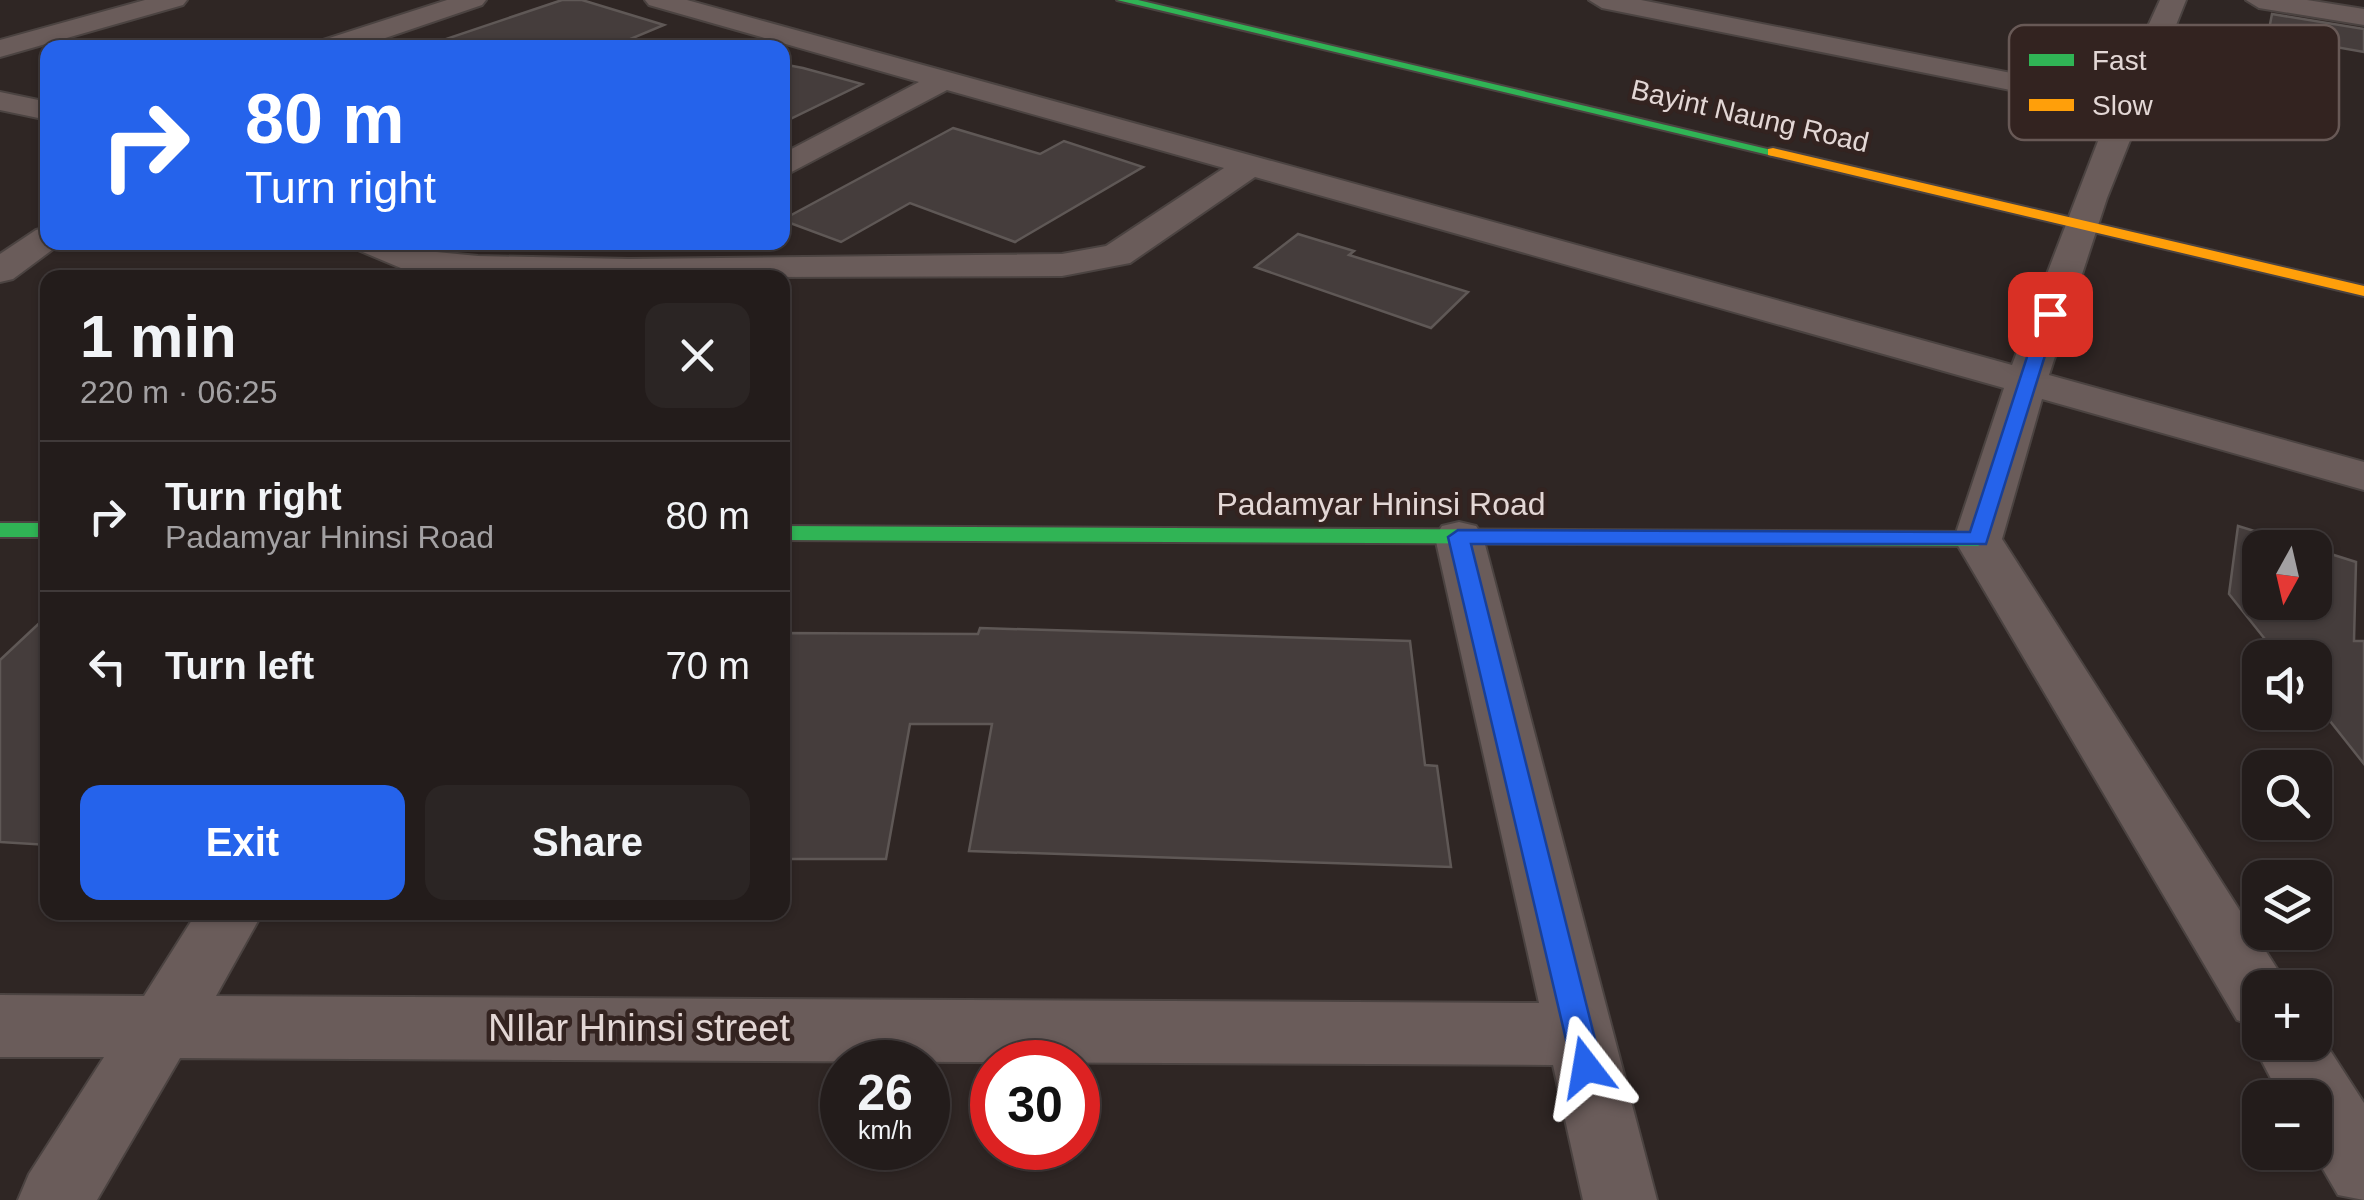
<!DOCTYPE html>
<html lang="en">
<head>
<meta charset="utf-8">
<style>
  body { margin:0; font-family:Helvetica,sans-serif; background:#2b2524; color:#f1f3f6; height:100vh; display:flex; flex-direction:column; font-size:38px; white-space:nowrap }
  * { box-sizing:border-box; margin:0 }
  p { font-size:32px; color:#a3a1a3 }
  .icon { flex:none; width:55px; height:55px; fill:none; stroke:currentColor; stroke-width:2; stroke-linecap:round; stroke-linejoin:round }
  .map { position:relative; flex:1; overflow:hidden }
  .drawer { position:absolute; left:40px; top:270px; width:750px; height:650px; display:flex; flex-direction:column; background:#231c1b; border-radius:20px; box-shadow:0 2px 8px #0004,0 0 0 2px #403a3a }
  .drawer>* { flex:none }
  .guide { position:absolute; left:40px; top:40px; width:750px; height:210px; border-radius:20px; box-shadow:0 2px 8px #0004,0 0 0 2px #403a3a; background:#2563eb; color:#fff; overflow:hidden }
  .needle { width:65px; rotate:188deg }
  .buttons { position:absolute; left:2242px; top:530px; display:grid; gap:20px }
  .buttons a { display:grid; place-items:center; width:90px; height:90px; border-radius:20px; background:#231c1b; box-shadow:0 2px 8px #0004,0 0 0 2px #403a3a; font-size:50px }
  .speed { position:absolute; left:820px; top:1040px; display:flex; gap:20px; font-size:50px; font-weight:700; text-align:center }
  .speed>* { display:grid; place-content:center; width:130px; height:130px; border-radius:50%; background:#231c1b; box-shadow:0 2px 8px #0004,0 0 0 2px #403a3a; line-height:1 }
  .speed small { font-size:25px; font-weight:400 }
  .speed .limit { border:15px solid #d22; background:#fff; color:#111 }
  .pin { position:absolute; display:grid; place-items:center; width:85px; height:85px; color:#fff; margin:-42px; border-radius:20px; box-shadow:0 5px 15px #0006 }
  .me { position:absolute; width:110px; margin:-55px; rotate:346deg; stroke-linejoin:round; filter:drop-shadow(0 0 8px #0008) }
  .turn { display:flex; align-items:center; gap:35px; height:210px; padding:0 40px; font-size:45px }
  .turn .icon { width:130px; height:130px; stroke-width:2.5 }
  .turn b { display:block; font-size:70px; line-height:85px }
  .round { display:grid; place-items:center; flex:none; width:105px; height:105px; border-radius:20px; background:#2b2524 }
  .head { display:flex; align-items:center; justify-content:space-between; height:170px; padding:0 40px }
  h1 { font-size:60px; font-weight:800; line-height:75px }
  .action { display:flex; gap:20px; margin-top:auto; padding:20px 40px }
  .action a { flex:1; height:115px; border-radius:20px; background:#2563eb; color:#fff; font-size:40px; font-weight:800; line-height:115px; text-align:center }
  .action a+a { background:#2b2524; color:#f1f3f6 }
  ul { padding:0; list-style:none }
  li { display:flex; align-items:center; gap:30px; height:150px; padding:0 40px; border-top:2px solid #403a3a }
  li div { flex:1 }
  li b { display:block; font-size:38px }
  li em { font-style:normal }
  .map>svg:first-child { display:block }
  .building { fill:#453d3c; stroke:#5f5856; stroke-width:2.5 }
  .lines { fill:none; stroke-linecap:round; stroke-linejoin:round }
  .street-casing { stroke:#4b4341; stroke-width:4 }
  .fast-casing { stroke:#4b4341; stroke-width:4 }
  .slow-casing { stroke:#4b4341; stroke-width:4 }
  .street { fill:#6a5c5a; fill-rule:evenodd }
  .fast { fill:#30b455; fill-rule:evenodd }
  .slow { fill:#ff9f0a; fill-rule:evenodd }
  .route { fill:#2563eb; stroke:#184099; stroke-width:2.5 }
  .labels { text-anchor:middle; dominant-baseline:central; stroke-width:9; stroke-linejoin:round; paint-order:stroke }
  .far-street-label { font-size:28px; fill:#e3d7d5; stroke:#332320 }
  .street-label { font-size:32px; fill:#e3d7d5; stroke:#332320 }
  .near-street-label { font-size:38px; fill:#e3d7d5; stroke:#332320 }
  .key { fill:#332320; stroke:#685956; stroke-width:2.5 }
  .key-label { font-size:28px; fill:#e3d7d5 }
</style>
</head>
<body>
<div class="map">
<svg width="2364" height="1200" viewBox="0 0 2364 1200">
  <rect width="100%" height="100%" fill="#2f2624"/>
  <!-- building -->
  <g class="building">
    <path d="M562,0H582L664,25L609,48H445L443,40Z"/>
    <path d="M2272,14L2364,29V52L2268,35Z"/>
    <path d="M782,64L803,68L862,84L782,123Z"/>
    <path d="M953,128L1040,154L1064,141L1143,167L1015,242L910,203L841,242L782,220Z"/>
    <path d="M1298,234L1354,251L1349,255L1468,292L1431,328L1255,267Z"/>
    <path d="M2238,526L2310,548H2260V602H2315V549L2356,562L2354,641H2364V764L2315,702V658H2280L2229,594Z"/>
    <path d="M48,615V845L0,842V660Z"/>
    <path d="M980,628L1410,641L1425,765L1437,766L1451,867L969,851L992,724H910L886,859H782V633L978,634Z"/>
  </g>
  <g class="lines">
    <!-- street casing -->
    <g class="street-casing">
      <g id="street">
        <path d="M145,0H187L183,5L0,57V40Z"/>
        <path d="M447,0H486L482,5L356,48H314L317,42Z"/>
        <path d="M645,0H687L2012,365L2110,110L1602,8L1589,0H1641L2117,94L2160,0H2186L2107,198L2049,375L2364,462V490L2042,399L2002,539L2283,978L2288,988H2260V1042H2315V1027L2364,1103V1200L2338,1195L2313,1152L2315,1098H2281L2252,1042L2258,1028L2237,1020L1954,539L2004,388L1255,177L1130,263L1062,276L474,278L408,271L358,250L354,242H400L416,250L478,256L629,259L1062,254L1106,246L1224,168L947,90L782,177V154L919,82L649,5Z"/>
        <path d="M2246,0H2307L2364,9V25L2259,8Z"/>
        <path d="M0,92L48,102V120L0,110Z"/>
        <path d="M48,227V242L60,244L13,279L0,282V254L36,230Z"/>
        <path d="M1459,522L1476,526L1483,537L1657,1200H1583L1553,1065L180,1058L97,1200H18L29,1174L104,1057H0V995L144,996L197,912H263L216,996L1539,1003L1435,537L1442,526Z"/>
      </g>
    </g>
    <!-- fast casing -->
    <g class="fast-casing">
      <g id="fast">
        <path d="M1117,0H1138L1780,152L1773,156Z"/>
        <rect x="0" y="523" width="48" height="14"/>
        <path d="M782,526L1978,532L1989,539L1978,546L782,540Z"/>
      </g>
    </g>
    <!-- slow casing -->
    <g class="slow-casing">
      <path id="slow" d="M1773,148L2364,286V296L1768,155V149Z"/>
    </g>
    <!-- street -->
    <use href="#street" class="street"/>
    <!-- fast -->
    <use href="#fast" class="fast"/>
    <!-- slow -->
    <use href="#slow" class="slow"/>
  </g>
  <!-- route -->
  <path class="route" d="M2050,309L2058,314L1986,544H1471L1602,1067L1598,1078L1586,1082L1575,1078L1448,537L1458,530L1970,532L2041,314Z"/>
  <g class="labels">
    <!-- far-street labels -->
    <g class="far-street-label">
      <text transform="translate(1750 116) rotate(13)">Bayint Naung Road</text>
    </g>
    <!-- street labels -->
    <g class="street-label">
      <text x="1381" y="504">Padamyar Hninsi Road</text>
    </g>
    <!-- near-street labels -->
    <g class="near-street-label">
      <text x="639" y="1028">NIlar Hninsi street</text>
    </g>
  </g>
  <!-- legend -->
  <rect x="2009" y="25" width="330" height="115" rx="15" class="key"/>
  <rect x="2029" y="54" width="45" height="12" fill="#30b455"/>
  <rect x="2029" y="99" width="45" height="12" fill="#ff9f0a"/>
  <g class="key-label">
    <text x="2092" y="70">Fast</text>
    <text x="2092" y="115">Slow</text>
  </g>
</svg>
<div class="buttons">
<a><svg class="needle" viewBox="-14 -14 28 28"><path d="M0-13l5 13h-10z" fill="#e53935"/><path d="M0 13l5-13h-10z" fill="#a3a1a3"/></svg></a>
<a><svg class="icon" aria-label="sound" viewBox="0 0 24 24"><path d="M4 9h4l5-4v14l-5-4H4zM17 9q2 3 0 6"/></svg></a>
<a><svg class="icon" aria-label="search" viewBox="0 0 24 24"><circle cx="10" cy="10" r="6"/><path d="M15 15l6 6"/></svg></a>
<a><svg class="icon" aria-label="layers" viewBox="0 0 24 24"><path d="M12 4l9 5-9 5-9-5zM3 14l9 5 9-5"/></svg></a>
<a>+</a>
<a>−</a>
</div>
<div class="speed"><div>26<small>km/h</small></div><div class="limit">30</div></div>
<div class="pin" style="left:2050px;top:314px;background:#d93025"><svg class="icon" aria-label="arrive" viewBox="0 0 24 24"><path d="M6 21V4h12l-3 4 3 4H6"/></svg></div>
<svg class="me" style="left:1586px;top:1067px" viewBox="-20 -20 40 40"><path d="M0-17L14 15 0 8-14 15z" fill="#2563eb" stroke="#fff" stroke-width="4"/></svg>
<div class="guide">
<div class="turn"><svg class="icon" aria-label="right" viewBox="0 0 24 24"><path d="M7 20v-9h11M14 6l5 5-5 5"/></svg><div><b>80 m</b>Turn right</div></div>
</div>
<section class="drawer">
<div class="head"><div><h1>1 min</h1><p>220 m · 06:25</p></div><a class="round"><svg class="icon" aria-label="close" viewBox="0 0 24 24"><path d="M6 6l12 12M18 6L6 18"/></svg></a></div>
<ul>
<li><svg class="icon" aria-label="right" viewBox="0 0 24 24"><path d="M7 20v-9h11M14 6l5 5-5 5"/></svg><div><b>Turn right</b><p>Padamyar Hninsi Road</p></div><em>80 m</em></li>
<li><svg class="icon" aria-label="left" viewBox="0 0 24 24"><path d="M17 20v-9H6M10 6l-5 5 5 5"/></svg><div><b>Turn left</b></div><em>70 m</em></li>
</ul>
<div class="action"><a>Exit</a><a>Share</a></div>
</section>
</div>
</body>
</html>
